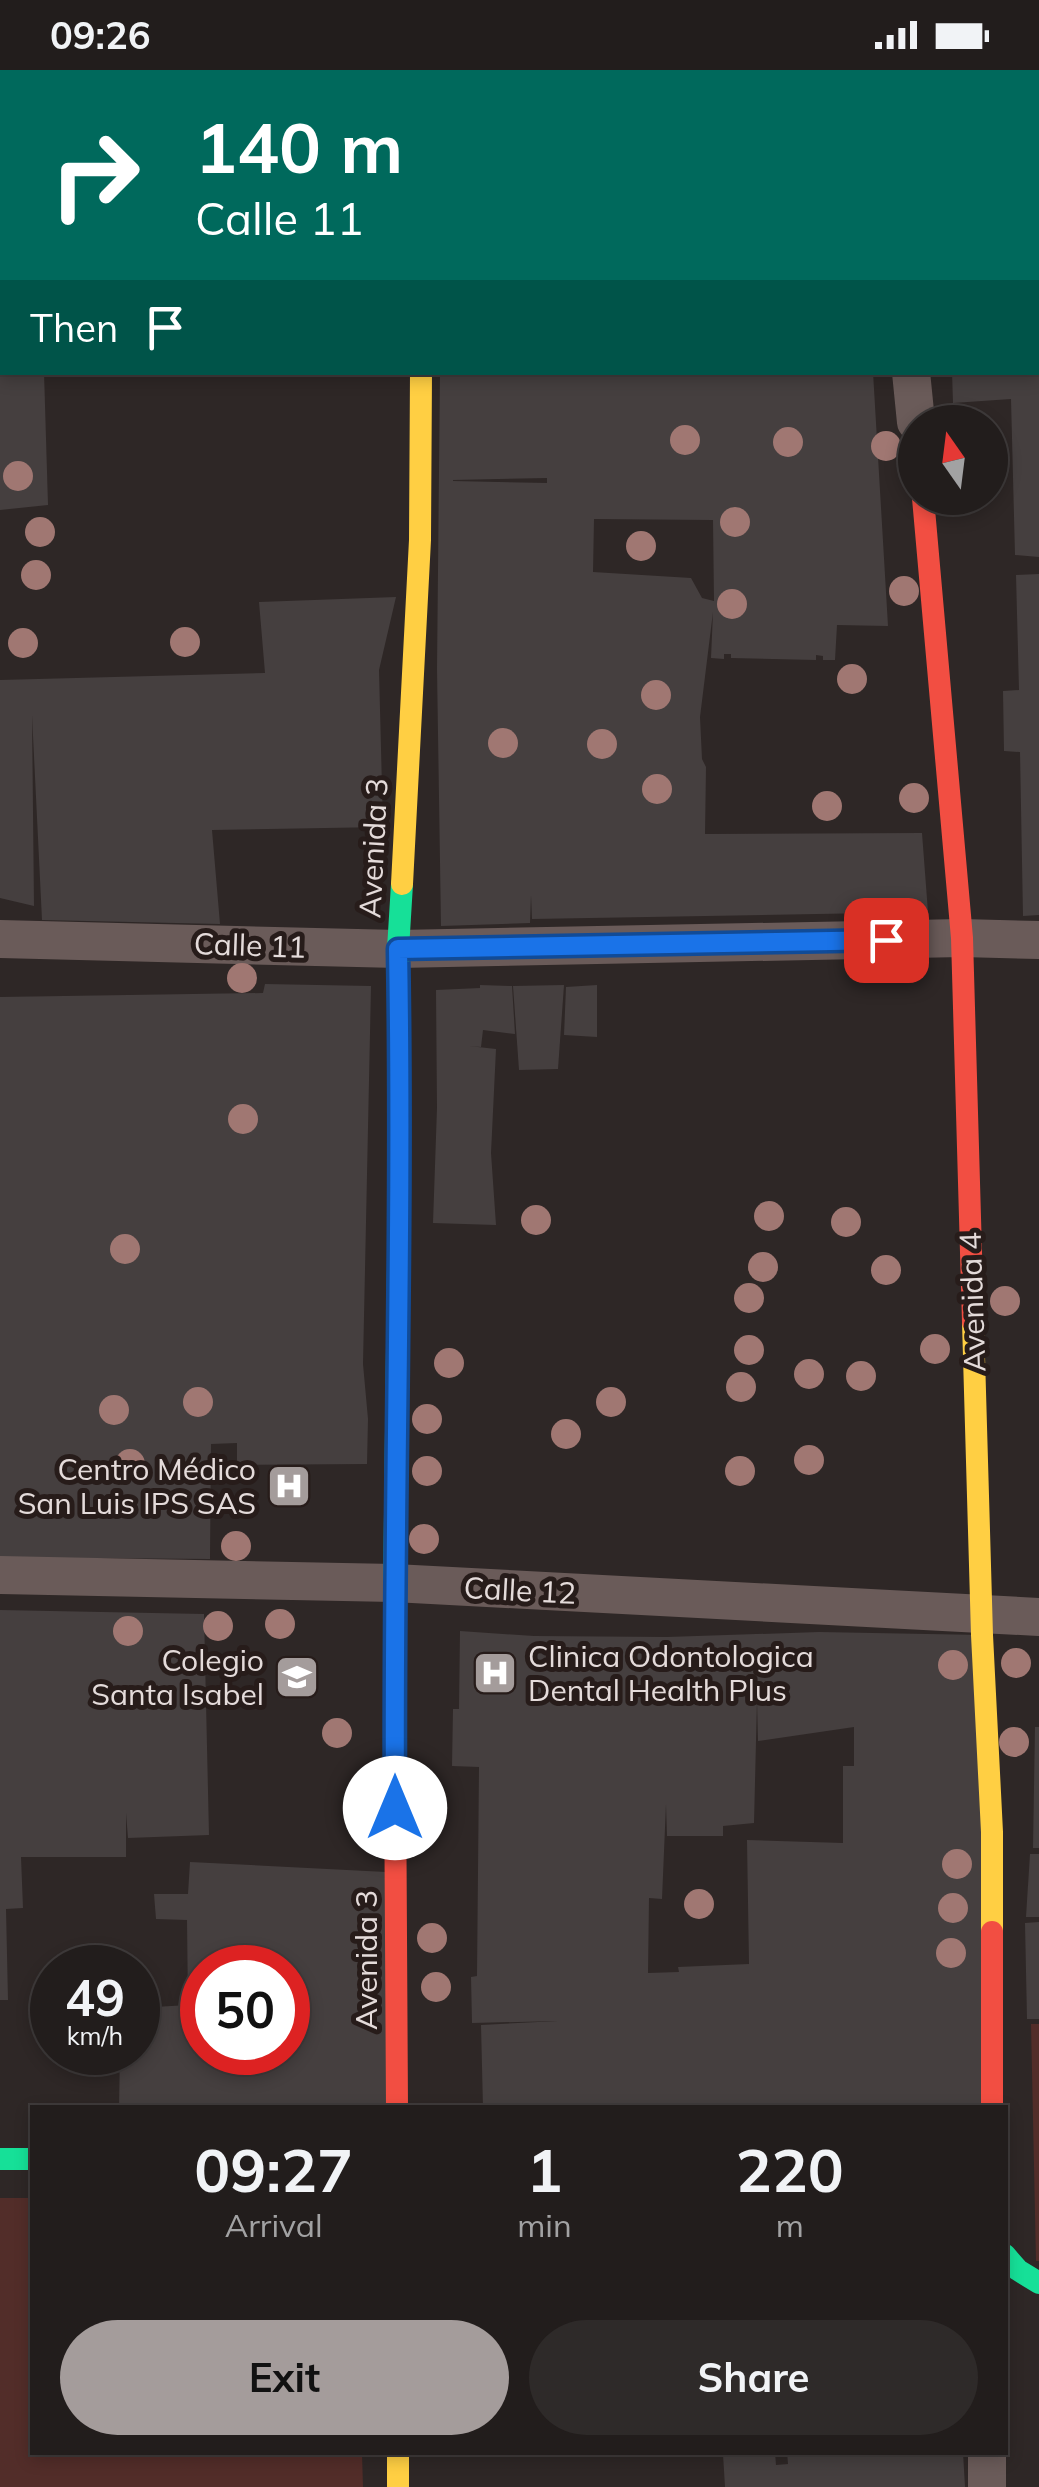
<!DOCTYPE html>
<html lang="en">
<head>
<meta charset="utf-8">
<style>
  body { margin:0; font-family:Mulish,sans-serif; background:#2e2a29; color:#f1f3f6; height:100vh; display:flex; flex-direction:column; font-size:38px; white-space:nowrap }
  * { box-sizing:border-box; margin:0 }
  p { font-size:32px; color:#a2a2a3 }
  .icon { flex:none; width:55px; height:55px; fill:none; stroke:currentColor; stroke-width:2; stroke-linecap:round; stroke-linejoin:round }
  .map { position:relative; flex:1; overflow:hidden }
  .panel { position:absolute; left:30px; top:2035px; width:978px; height:350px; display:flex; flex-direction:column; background:#221d1c; border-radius:0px; box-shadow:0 5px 15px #0003,0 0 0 2px #3f3b3b }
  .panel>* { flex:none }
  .top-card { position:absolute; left:0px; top:0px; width:1040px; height:305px; box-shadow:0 5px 15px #0003,0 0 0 2px #3f3b3b; background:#00695c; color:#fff; overflow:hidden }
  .needle { width:65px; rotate:346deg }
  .controls { position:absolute; left:898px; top:335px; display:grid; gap:20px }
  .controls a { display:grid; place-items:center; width:110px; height:110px; border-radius:50%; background:#221d1c; box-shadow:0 5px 15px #0003,0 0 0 2px #3f3b3b; font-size:50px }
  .speed { position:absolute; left:30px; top:1875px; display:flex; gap:20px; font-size:50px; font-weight:700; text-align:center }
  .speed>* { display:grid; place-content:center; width:130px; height:130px; border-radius:50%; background:#221d1c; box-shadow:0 5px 15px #0003,0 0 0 2px #3f3b3b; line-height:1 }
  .speed small { font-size:25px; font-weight:400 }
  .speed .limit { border:15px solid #d22; background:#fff; color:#111 }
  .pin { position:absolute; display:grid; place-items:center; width:85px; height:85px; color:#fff; margin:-42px; border-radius:20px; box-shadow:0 5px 15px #0006 }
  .me { position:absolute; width:110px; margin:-55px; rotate:0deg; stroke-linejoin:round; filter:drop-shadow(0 0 8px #0008) }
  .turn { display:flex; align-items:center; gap:35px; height:210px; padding:0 30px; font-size:45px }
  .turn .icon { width:130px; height:130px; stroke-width:2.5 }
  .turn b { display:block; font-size:70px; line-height:85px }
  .then { display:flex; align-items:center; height:95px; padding:0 30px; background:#0003; gap:20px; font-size:38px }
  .eta { display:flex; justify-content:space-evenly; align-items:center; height:170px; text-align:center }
  .eta b { font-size:60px; font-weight:700; line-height:70px }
  .action { display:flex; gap:20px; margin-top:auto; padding:20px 30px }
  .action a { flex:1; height:115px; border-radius:60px; background:#a49c9b; color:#111; font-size:40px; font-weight:700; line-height:115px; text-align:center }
  .action a+a { background:#2e2a29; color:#f1f3f6 }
  .status { display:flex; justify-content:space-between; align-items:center; height:70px; padding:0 50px; background:#221d1c; direction:ltr }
  .status svg { height:28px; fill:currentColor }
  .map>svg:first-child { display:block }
  .green { fill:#522d29 }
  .building { fill:#453f3f; fill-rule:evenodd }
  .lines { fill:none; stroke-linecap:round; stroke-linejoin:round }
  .street { stroke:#6a5b59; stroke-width:38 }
  .fast { stroke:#16e098; stroke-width:22 }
  .slow { stroke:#ffcf43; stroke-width:22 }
  .jam { stroke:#f24e42; stroke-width:22 }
  .tree { fill:#a07772 }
  .route-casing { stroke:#114b97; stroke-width:25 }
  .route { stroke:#1a73e8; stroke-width:18 }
  .labels { text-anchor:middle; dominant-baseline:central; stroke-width:10; stroke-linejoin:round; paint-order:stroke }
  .street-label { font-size:30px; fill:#e4dbda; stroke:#271c1a }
  .poi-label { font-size:30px; fill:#e4dbda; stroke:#271c1a; text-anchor:end }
</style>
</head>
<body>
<div class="status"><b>09:26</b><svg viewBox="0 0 49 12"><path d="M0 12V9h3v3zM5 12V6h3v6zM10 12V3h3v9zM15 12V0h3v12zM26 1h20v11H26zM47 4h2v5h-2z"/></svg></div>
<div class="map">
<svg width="1039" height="2417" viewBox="0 0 1039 2417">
  <rect width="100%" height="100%" fill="#2e2726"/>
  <!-- green -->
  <g class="green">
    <path d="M1031,1954H1039V2191H1036Z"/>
    <path d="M0,2128H32V2382L362,2383L363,2417H0Z"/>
  </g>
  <!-- building -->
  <g class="building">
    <path d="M0,302H44L48,435L0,440Z"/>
    <path d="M440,302H873L888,556L837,555L835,590H823V586L816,585V590L731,588V584H724V589L711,588L713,542L700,647L702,689L706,697L705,764L922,763L928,842L532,849L531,825L530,853L441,856L437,599ZM547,408V413L453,411V410ZM594,449L713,450L714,531L702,528L691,508L593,502Z"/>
    <path d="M952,302H1039V487L1015,485L1011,329L953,333Z"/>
    <path d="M1039,504V845L1023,846L1020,682L1004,681L1003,621L1019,620L1016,505Z"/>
    <path d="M396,527L379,600L383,757L212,760L220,854L42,850L32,645L34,836L0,828V610L265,603L259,532Z"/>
    <path d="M265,914L371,916L363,1294L368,1349L367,1394L237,1395V1373L211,1374L210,1489L90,1488V1498L0,1495V927L263,923Z"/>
    <path d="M480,915L512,916L515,964L483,960L481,977L469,976L496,979L491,1083L496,1155L433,1153L437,1038L436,920L480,918Z"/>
    <path d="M564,915L558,999L519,1000L513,916Z"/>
    <path d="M597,915V967L564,965L566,917Z"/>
    <path d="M0,1540L204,1544L209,1765L128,1768L126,1743V1787H21L23,1838L6,1839L8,1930H0Z"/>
    <path d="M460,1561L534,1566L667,1567L819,1562L982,1565L985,2038H483L481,1955L558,1951L472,1953L471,1907L477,1906L479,1697L452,1696L453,1639H459ZM757,1630L758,1671L854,1657V1696H843V1773L747,1770L749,1894L678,1897L679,1902L648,1903L649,1828L662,1829L666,1734L667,1766H723V1756L754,1753Z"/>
    <path d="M1035,1657H1039V1778H1033Z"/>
    <path d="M1030,1784H1039V1847H1026Z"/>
    <path d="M190,1792L386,1802L387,2038H119L120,1982H138V1938L188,1935L187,1850L156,1849L154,1824H188ZM202,1898H288V1982H202Z"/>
    <path d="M1039,1852V1949H1027L1025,1853Z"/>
    <path d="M775,2382L776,2395L788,2394L787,2382H963L965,2417H725L723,2384Z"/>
  </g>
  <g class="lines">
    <!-- street -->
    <g class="street">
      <path d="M914,2V0"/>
      <path d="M1038,213H1039"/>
      <path d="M0,271H2"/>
      <path d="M911,302L916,352"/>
      <path d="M0,869L398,879L962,868L1039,870"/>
      <path d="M0,1505L394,1513L1039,1547"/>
      <path d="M987,2417V2382"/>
    </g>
    <!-- fast -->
    <g class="fast">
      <path d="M394,1526L400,1034L398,879L402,814"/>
      <path d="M0,2089H32"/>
      <path d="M1005,2185L1018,2200L1039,2213"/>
    </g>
    <!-- slow -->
    <g class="slow">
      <path d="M409,0V2"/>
      <path d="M402,814L420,470L421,302"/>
      <path d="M973,1252L982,1565L992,1762V1862"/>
      <path d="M398,2382V2417"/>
    </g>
    <!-- jam -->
    <g class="jam">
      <path d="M923,428L962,868L973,1252"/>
      <path d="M394,1526L397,2038"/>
      <path d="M992,1862V2038"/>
    </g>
  </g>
  <!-- trees -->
  <g class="tree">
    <circle cx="685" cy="370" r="15"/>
    <circle cx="788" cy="372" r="15"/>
    <circle cx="886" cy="376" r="15"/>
    <circle cx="18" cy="406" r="15"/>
    <circle cx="735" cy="452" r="15"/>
    <circle cx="40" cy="462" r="15"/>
    <circle cx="641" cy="476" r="15"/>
    <circle cx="36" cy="505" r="15"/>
    <circle cx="904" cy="521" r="15"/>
    <circle cx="732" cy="534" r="15"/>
    <circle cx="185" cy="572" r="15"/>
    <circle cx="23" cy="573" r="15"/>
    <circle cx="852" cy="609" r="15"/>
    <circle cx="656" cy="625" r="15"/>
    <circle cx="503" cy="673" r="15"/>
    <circle cx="602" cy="674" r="15"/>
    <circle cx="657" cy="719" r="15"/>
    <circle cx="914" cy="728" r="15"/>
    <circle cx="827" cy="736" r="15"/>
    <circle cx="242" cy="908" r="15"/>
    <circle cx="243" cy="1049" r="15"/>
    <circle cx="769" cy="1146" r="15"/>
    <circle cx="536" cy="1150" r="15"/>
    <circle cx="846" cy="1152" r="15"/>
    <circle cx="125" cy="1179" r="15"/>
    <circle cx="763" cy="1197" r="15"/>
    <circle cx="886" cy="1200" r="15"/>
    <circle cx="749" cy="1228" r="15"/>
    <circle cx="1005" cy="1231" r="15"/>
    <circle cx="935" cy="1279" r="15"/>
    <circle cx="749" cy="1280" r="15"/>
    <circle cx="449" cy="1293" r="15"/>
    <circle cx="809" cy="1304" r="15"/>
    <circle cx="861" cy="1306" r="15"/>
    <circle cx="741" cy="1317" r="15"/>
    <circle cx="198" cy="1332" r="15"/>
    <circle cx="611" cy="1332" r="15"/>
    <circle cx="114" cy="1340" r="15"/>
    <circle cx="427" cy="1349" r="15"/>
    <circle cx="566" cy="1364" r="15"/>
    <circle cx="809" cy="1390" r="15"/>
    <circle cx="130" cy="1394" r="15"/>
    <circle cx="427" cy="1401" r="15"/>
    <circle cx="740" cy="1401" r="15"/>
    <circle cx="424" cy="1469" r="15"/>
    <circle cx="236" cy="1476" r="15"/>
    <circle cx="280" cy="1554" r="15"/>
    <circle cx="218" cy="1556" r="15"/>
    <circle cx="128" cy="1561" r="15"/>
    <circle cx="1016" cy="1593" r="15"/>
    <circle cx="953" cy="1595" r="15"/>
    <circle cx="337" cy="1663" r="15"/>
    <circle cx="1014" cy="1672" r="15"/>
    <circle cx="957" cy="1794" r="15"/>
    <circle cx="699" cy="1834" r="15"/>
    <circle cx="953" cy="1838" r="15"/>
    <circle cx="432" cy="1868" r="15"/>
    <circle cx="951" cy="1883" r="15"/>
    <circle cx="436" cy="1917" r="15"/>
  </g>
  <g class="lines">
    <!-- route casing -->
    <g class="route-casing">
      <path id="route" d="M395,1738C393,1451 403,1165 398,879L886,870"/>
    </g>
    <!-- route -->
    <use href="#route" class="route"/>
  </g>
  <!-- icons -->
  <defs>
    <g id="hospital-square" transform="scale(2.25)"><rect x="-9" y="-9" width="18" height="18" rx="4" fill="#a49c9b" stroke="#271c1a"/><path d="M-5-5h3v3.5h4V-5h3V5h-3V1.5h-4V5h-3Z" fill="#fff"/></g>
    <g id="school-square" transform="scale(2.25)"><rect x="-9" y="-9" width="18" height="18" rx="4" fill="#a49c9b" stroke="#271c1a"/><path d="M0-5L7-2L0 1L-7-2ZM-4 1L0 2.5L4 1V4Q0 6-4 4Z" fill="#fff"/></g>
  </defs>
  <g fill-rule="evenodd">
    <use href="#hospital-square" x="289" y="1416"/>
    <use href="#hospital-square" x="495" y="1603"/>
    <use href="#school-square" x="297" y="1607"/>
  </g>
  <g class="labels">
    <!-- street labels -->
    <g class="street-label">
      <text transform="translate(373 778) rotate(-87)">Avenida 3</text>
      <text transform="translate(250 875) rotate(2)">Calle 11</text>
      <text transform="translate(972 1232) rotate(-92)">Avenida 4</text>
      <text transform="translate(520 1520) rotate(3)">Calle 12</text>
      <text transform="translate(366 1890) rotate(-90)">Avenida 3</text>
    </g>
    <!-- poi labels -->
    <g class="poi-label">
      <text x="256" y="1399">Centro Médico<tspan x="256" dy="34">San Luis IPS SAS</tspan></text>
      <text x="528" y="1586" text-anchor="start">Clinica Odontologica<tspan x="528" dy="34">Dental Health Plus</tspan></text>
      <text x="264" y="1590">Colegio<tspan x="264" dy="34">Santa Isabel</tspan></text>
    </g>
  </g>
</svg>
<div class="controls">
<a><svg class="needle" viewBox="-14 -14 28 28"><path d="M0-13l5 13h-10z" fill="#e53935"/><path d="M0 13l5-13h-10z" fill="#a2a2a3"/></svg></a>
</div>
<div class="speed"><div>49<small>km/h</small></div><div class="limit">50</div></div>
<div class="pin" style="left:886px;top:870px;background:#d93025"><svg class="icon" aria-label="arrive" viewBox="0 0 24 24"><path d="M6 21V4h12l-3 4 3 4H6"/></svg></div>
<svg class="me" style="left:395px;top:1738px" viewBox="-20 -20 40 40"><circle r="19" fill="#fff"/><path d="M0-13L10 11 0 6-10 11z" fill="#1a73e8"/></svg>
<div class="top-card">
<div class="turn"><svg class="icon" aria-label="right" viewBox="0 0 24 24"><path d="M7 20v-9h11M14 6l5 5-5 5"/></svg><div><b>140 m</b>Calle 11</div></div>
<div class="then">Then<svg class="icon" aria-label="arrive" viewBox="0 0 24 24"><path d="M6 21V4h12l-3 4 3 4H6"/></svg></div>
</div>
<section class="panel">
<div class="eta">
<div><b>09:27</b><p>Arrival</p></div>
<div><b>1</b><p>min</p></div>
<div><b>220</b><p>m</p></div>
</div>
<div class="action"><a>Exit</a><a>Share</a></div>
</section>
</div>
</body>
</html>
